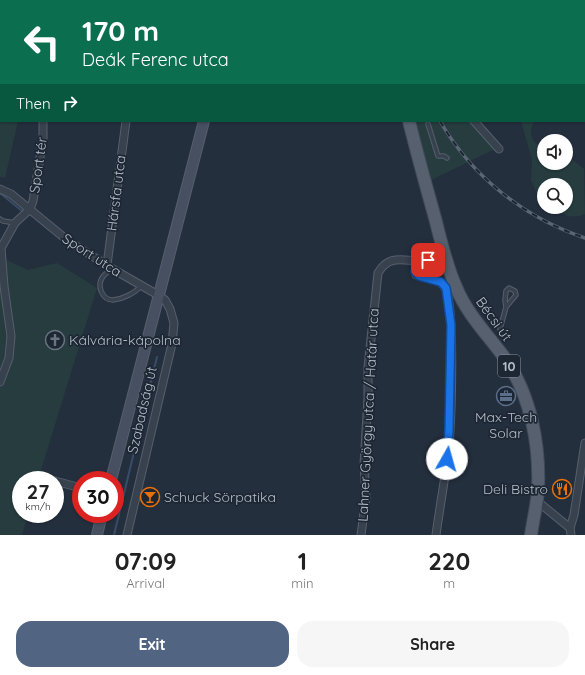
<!DOCTYPE html>
<html lang="en">
<head>
<meta charset="utf-8">
<style>
  body { margin:0; font-family:Quicksand,sans-serif; background:#f6f6f6; color:#222; height:100vh; display:flex; flex-direction:column; font-size:15px; white-space:nowrap }
  * { box-sizing:border-box; margin:0 }
  p { font-size:13px; color:#767676 }
  .icon { flex:none; width:22px; height:22px; fill:none; stroke:currentColor; stroke-width:2; stroke-linecap:round; stroke-linejoin:round }
  .map { position:relative; height:535px; overflow:hidden }
  .drawer { display:flex; flex-direction:column; background:#fff; flex:1 }
  .drawer>* { flex:none }
  .hud { position:absolute; left:0px; top:0px; width:585px; height:122px; box-shadow:0 1px 3px #0004; background:#0b6e4f; color:#fff; overflow:hidden }
  .controls { position:absolute; left:537px; top:134px; display:grid; gap:8px }
  .controls a { display:grid; place-items:center; width:36px; height:36px; border-radius:50%; background:#fff; box-shadow:0 1px 3px #0004; font-size:20px }
  .speed { position:absolute; left:12px; top:471px; display:flex; gap:8px; font-size:20px; font-weight:700; text-align:center }
  .speed>* { display:grid; place-content:center; width:52px; height:52px; border-radius:50%; background:#fff; box-shadow:0 1px 3px #0004; line-height:1 }
  .speed small { font-size:10px; font-weight:400 }
  .speed .limit { border:6px solid #d22; background:#fff; color:#111 }
  .pin { position:absolute; display:grid; place-items:center; width:34px; height:34px; color:#fff; margin:-17px; border-radius:8px; box-shadow:0 2px 6px #0006 }
  .me { position:absolute; width:44px; margin:-22px; rotate:7deg; stroke-linejoin:round; filter:drop-shadow(0 0 3px #0008) }
  .turn { display:flex; align-items:center; gap:14px; height:84px; padding:0 16px; font-size:18px }
  .turn .icon { width:52px; height:52px; stroke-width:2.5 }
  .turn b { display:block; font-size:28px; line-height:34px }
  .then { display:flex; align-items:center; height:38px; padding:0 16px; background:#0003; gap:8px; font-size:15px }
  .eta { display:flex; justify-content:space-evenly; align-items:center; height:68px; text-align:center }
  .eta b { font-size:24px; font-weight:700; line-height:28px }
  .primary-button { display:flex; gap:8px; margin-top:auto; padding:8px 16px }
  .primary-button a { flex:1; height:46px; border-radius:16px; background:#516482; color:#fff; font-size:16px; font-weight:700; line-height:46px; text-align:center }
  .primary-button a+a { background:#f6f6f6; color:#222 }
  .map>svg:first-child { display:block }
  .green { fill:#263c3f }
  .lines { fill:none; stroke-linecap:round; stroke-linejoin:round }
  .stream { stroke:#394c67; stroke-width:2 }
  .lane-casing { stroke:#565f6c; stroke-width:5.5 }
  .street-casing { stroke:#565f6c; stroke-width:9 }
  .secondary-casing { stroke:#565f6c; stroke-width:12 }
  .primary-casing { stroke:#414a57; stroke-width:14 }
  .lane { stroke:#38414e; stroke-width:3.5 }
  .street { stroke:#38414e; stroke-width:7 }
  .secondary { stroke:#465061; stroke-width:10 }
  .primary { stroke:#56606e; stroke-width:12 }
  .rail-casing { stroke:#5a6575; stroke-width:3.5 }
  .rail { stroke:#1d2633; stroke-width:2; stroke-dasharray:6; stroke-linecap:butt }
  .route-casing { stroke:#114b97; stroke-width:10 }
  .route { stroke:#1a73e8; stroke-width:7 }
  .labels { text-anchor:middle; dominant-baseline:central; stroke-width:3.5; stroke-linejoin:round; paint-order:stroke }
  .shield { fill:#1d2633; stroke:#878f9c; stroke-width:1 }
  .shield-label { font-size:13px; font-weight:bold; fill:#b4bcc9 }
  .street-label { font-size:14px; fill:#b4bcc9; stroke:#1d2633 }
  .poi-label { font-size:14px; fill:#b4bcc9; stroke:#1d2633; text-anchor:start }
</style>
</head>
<body>
<div class="map">
<svg width="585" height="535" viewBox="0 0 585 535">
  <rect width="100%" height="100%" fill="#242f3e"/>
  <!-- green -->
  <g class="green">
    <path d="M0,109L1,121H18L5,178L0,177Z"/>
    <path d="M402,121H478L499,147L419,186Z"/>
    <path d="M521,121H534C528,133 531,144 544,147V163H566V155L584,169L585,214C571,220 562,214 551,207H566V185H544V203L540,201L531,180L532,160Z"/>
    <path d="M0,257L28,270L57,263L97,288L38,480H21V514H28L22,535H0Z"/>
    <path d="M434,264L437,266L442,279L419,272L420,268Z"/>
  </g>
  <g class="lines">
    <!-- stream -->
    <g class="stream">
      <path d="M0,193L22,211"/>
      <path d="M114,535L157,357"/>
    </g>
    <!-- lane casing -->
    <g class="lane-casing">
      <g id="lane">
        <path d="M428,124L438,156H444L447,158"/>
        <path d="M0,219L3,221L15,223"/>
        <path d="M111,269C108,272 104,274 102,278C97,286 102,300 113,300C123,299 135,293 141,286"/>
        <path d="M500,329L506,307L516,295L515,291L509,288L506,291L505,301L506,307"/>
      </g>
    </g>
    <!-- street casing -->
    <g class="street-casing">
      <g id="street">
        <path d="M142,1V0"/>
        <path d="M432,1V0"/>
        <path d="M0,5L1,6"/>
        <path d="M0,100H1"/>
        <path d="M474,121L499,149"/>
        <path d="M0,189L11,194L67,240L111,268L158,295L165,300L170,309L174,323L172,344L127,535"/>
        <path d="M419,261L416,269V275L419,276C426,279 440,279 444,286C456,300 451,420 449,444C446,474 440,505 436,535"/>
        <path d="M107,265L126,121"/>
        <path d="M0,382L9,358L11,336L4,286L1,248L15,223L30,209L33,201L43,139V121"/>
        <path d="M42,477L52,480"/>
        <path d="M55,481L81,488"/>
        <path d="M537,501L570,528"/>
        <path d="M361,535L366,497L364,464L368,398V367L378,273C389,254 403,261 420,261C429,260 437,259 445,258"/>
        <path d="M571,535L570,528L574,515L585,443"/>
      </g>
    </g>
    <!-- secondary casing -->
    <g class="secondary-casing">
      <g id="secondary">
        <path d="M234,1L235,0"/>
        <path d="M111,480L204,121"/>
        <path d="M97,535L102,514"/>
      </g>
    </g>
    <!-- primary casing -->
    <g class="primary-casing">
      <g id="primary">
        <path d="M384,0V1"/>
        <path d="M409,121C417,153 426,186 435,218C441,241 446,265 456,287C467,314 487,334 504,357C531,395 540,445 538,490C537,505 533,520 531,535"/>
      </g>
    </g>
    <!-- lane -->
    <use href="#lane" class="lane"/>
    <!-- street -->
    <use href="#street" class="street"/>
    <!-- secondary -->
    <use href="#secondary" class="secondary"/>
    <!-- primary -->
    <use href="#primary" class="primary"/>
    <!-- rail casing -->
    <g class="rail-casing">
      <g id="rail">
        <path d="M411,0V1"/>
        <path d="M440,121C472,177 525,218 585,238"/>
      </g>
    </g>
    <!-- rail -->
    <use href="#rail" class="rail"/>
  </g>
  <g class="lines">
    <!-- route casing -->
    <g class="route-casing">
      <path id="route" d="M428,260L419,261L415,272L419,276L441,282L446,288L451,325L449,430L447,459"/>
    </g>
    <!-- route -->
    <use href="#route" class="route"/>
  </g>
  <!-- icons -->
  <defs>
    <g id="church-ring" transform="scale(1)"><circle r="9.5" fill="#1d2633" stroke="#6b7280" stroke-width="1.5"/><path d="M-1.2-6h2.4v3.5h3.3v2.4h-3.3V6h-2.4V-.1h-3.3v-2.4h3.3Z" fill="#6b7280"/></g>
    <g id="office-ring" transform="scale(1)"><circle r="9.5" fill="#1d2633" stroke="#5c6f8a" stroke-width="1.5"/><path d="M-6-3h4V-5.5h4V-3h4V5H-6ZM-1-4.5V-3h2v-1.5ZM-6 0V1H6V0Z" fill="#5c6f8a"/></g>
    <g id="restaurant-ring" transform="scale(1)"><circle r="9.5" fill="#1d2633" stroke="#e8710a" stroke-width="1.5"/><path d="M-5-6h1v4h1v-4h1v4h1v-4h1v5L-1.5 .5V6h-2V.5L-5-1ZM5-6V6H3V1.5H1.5Q1.5-4 5-6Z" fill="#e8710a"/></g>
    <g id="bar-ring" transform="scale(1)"><circle r="9.5" fill="#1d2633" stroke="#e8710a" stroke-width="1.5"/><path d="M-6-5H6L.8 .8V4.5H3.5V6h-7V4.5H-.8V.8Z" fill="#e8710a"/></g>
  </defs>
  <g fill-rule="evenodd">
    <use href="#church-ring" x="55" y="340"/>
    <use href="#office-ring" x="506" y="396"/>
    <use href="#restaurant-ring" x="562" y="489"/>
    <use href="#bar-ring" x="150" y="497"/>
  </g>
  <g class="labels">
    <!-- shield labels -->
    <rect class="shield" x="498" y="355" width="22" height="22" rx="3"/>
    <g class="shield-label">
      <text x="509" y="366">10</text>
    </g>
    <!-- street labels -->
    <g class="street-label">
      <text transform="translate(38 165) rotate(-82)">Sport tér</text>
      <text transform="translate(116 193) rotate(-83)">Hársfa utca</text>
      <text transform="translate(92 255) rotate(33)">Sport utca</text>
      <text transform="translate(494 319) rotate(54)">Bécsi út</text>
      <text transform="translate(142 410) rotate(-77)">Szabadság út</text>
      <text transform="translate(368 415) rotate(-87)">Lahner György utca / Határ utca</text>
    </g>
    <!-- poi labels -->
    <g class="poi-label">
      <text x="69" y="340">Kálvária-kápolna</text>
      <text x="506" y="417" text-anchor="middle">Max-Tech<tspan x="506" dy="16">Solar</tspan></text>
      <text x="548" y="489" text-anchor="end">Deli Bistro</text>
      <text x="164" y="497">Schuck Sörpatika</text>
    </g>
  </g>
</svg>
<div class="controls">
<a><svg class="icon" aria-label="sound" viewBox="0 0 24 24"><path d="M4 9h4l5-4v14l-5-4H4zM17 9q2 3 0 6"/></svg></a>
<a><svg class="icon" aria-label="search" viewBox="0 0 24 24"><circle cx="10" cy="10" r="6"/><path d="M15 15l6 6"/></svg></a>
</div>
<div class="speed"><div>27<small>km/h</small></div><div class="limit">30</div></div>
<div class="pin" style="left:428px;top:260px;background:#d93025"><svg class="icon" aria-label="arrive" viewBox="0 0 24 24"><path d="M6 21V4h12l-3 4 3 4H6"/></svg></div>
<svg class="me" style="left:447px;top:459px" viewBox="-20 -20 40 40"><circle r="19" fill="#fff"/><path d="M0-13L10 11 0 6-10 11z" fill="#1a73e8"/></svg>
<div class="hud">
<div class="turn"><svg class="icon" aria-label="left" viewBox="0 0 24 24"><path d="M17 20v-9H6M10 6l-5 5 5 5"/></svg><div><b>170 m</b>Deák Ferenc utca</div></div>
<div class="then">Then<svg class="icon" aria-label="right" viewBox="0 0 24 24"><path d="M7 20v-9h11M14 6l5 5-5 5"/></svg></div>
</div>
</div>
<section class="drawer">
<div class="eta">
<div><b>07:09</b><p>Arrival</p></div>
<div><b>1</b><p>min</p></div>
<div><b>220</b><p>m</p></div>
</div>
<div class="primary-button"><a>Exit</a><a>Share</a></div>
</section>
</body>
</html>
